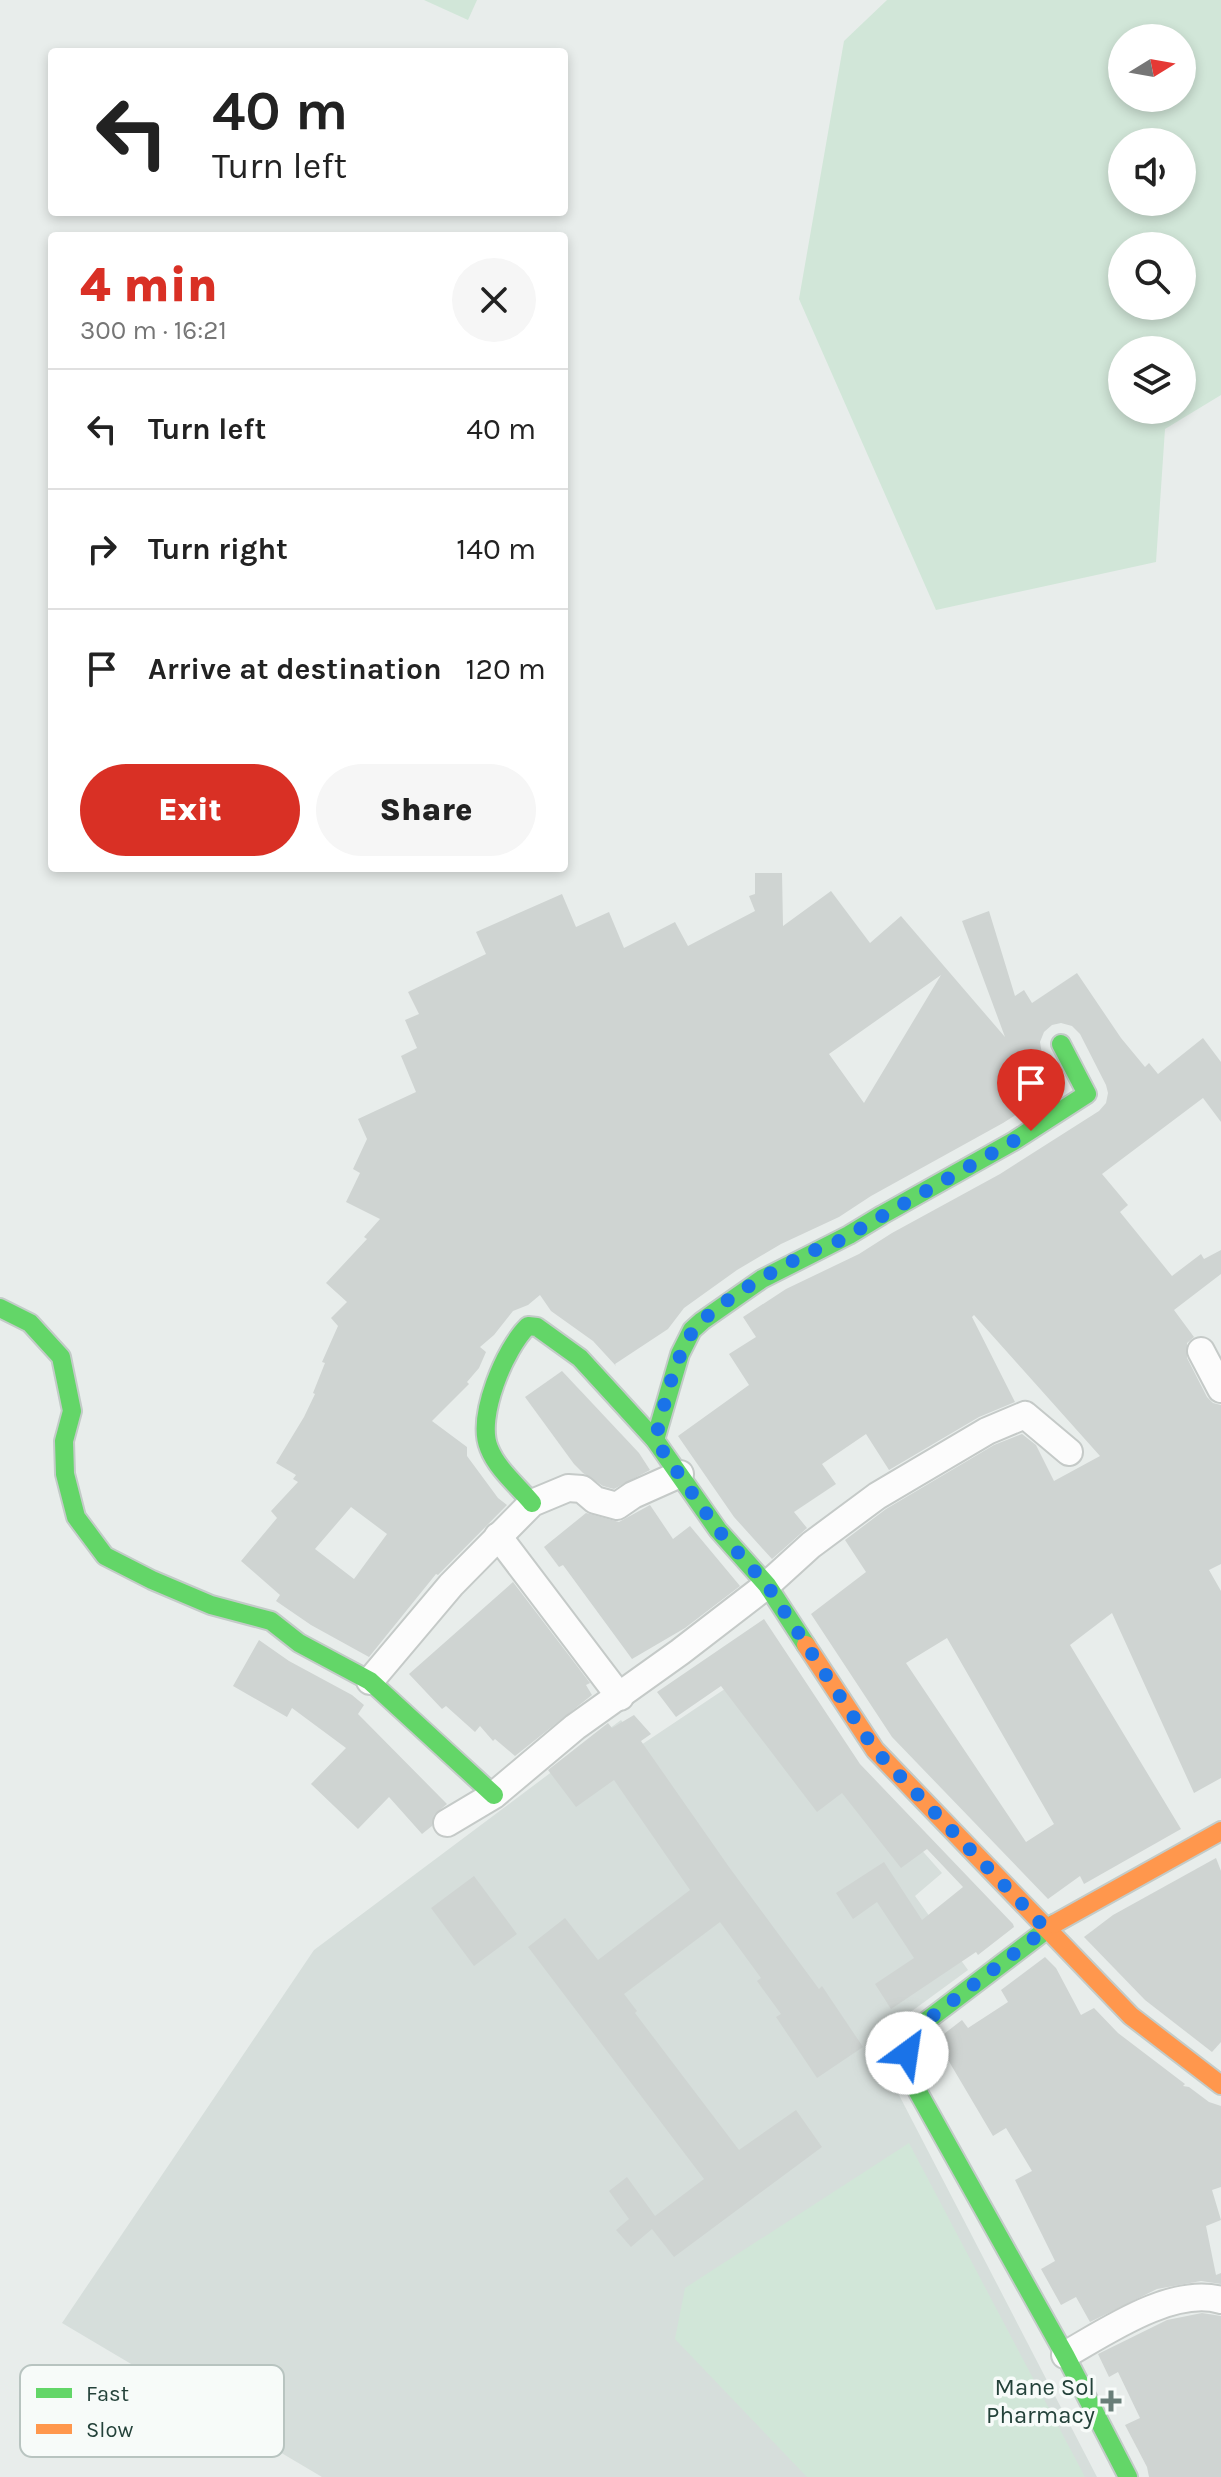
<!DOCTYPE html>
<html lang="en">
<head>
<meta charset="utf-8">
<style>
  body { margin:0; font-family:Karla,sans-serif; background:#f6f6f6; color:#222; height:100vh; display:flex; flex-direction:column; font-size:30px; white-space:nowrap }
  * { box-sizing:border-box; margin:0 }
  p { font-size:26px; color:#767676 }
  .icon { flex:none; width:44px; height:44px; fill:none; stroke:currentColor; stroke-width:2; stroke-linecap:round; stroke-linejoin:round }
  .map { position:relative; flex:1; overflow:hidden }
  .panel { position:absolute; left:48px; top:232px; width:520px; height:640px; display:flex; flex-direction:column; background:#fff; border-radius:8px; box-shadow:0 4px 12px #0003 }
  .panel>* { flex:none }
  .banner { position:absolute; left:48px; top:48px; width:520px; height:168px; border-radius:8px; box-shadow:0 4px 12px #0003; background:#fff; color:#222; overflow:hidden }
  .needle { width:52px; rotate:79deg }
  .buttons { position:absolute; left:1108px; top:24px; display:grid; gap:16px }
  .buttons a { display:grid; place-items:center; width:88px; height:88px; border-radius:50%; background:#fff; box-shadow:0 4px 12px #0003; font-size:40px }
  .pin { position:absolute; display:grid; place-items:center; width:68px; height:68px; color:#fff; margin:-82px -34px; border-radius:50% 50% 50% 0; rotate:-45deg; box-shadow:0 0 8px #0007 }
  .pin .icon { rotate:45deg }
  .me { position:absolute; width:88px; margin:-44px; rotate:31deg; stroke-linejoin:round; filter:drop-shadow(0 0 6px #0008) }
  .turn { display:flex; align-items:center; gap:28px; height:168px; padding:0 32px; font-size:36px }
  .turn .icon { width:104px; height:104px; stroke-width:2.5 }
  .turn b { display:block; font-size:56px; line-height:68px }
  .round { display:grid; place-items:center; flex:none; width:84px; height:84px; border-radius:42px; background:#f6f6f6 }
  .summary { display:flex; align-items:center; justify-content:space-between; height:136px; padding:0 32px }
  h1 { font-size:48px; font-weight:800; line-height:60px; color:#d93025 }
  .primary-button { display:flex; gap:16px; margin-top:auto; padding:16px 32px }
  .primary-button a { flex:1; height:92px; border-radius:48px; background:#d93025; color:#fff; font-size:32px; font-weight:800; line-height:92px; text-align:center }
  .primary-button a+a { background:#f6f6f6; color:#222 }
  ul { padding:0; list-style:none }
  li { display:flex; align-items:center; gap:24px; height:120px; padding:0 32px; border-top:2px solid #e0e0e0 }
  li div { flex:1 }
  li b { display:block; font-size:30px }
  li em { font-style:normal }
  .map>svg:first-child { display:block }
  .built { fill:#d6dedb }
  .green { fill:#d1e6d8; fill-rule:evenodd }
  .building { fill:#cfd4d2; fill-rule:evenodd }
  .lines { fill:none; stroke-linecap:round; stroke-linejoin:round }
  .street-casing { stroke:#c5cac8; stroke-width:30 }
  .fast-casing { stroke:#c3cbc8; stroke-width:22 }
  .slow-casing { stroke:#c3cbc8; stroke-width:22 }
  .street { stroke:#fcfcfc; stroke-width:26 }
  .fast { stroke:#63d668; stroke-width:18 }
  .slow { stroke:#ff974d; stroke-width:18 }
  .route { stroke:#1a73e8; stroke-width:14; stroke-dasharray:0 25.2 }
  .poi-dot { fill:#697e78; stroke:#f7fbf9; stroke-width:3 }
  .labels { text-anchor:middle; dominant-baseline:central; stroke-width:7; stroke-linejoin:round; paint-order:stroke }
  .poi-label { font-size:24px; fill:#24423a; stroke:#f7fbf9; text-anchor:end }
  .key { fill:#f7fbf9; stroke:#b8c4c0; stroke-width:2 }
  .key-label { font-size:22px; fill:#24423a }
</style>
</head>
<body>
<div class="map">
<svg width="1221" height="2477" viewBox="0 0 1221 2477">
  <rect width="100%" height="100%" fill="#e8edeb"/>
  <!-- built -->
  <path class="built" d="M765,1662L870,1792L942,1873L915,1896L968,1970L871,2041L1097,2477H322L62,2323L314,1950L621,1720L641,1745Z"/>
  <!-- green -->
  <g class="green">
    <path d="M424,0H477L468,20Z"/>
    <path d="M887,0H1221V395L1165,429L1156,562L936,610L799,299L844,41ZM1122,38H1182V98H1122ZM1122,142H1182V202H1122ZM1122,246H1182V306H1122ZM1122,350H1182V410H1122Z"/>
    <path d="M909,2143L1085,2477H807L675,2339L685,2288Z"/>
  </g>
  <!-- building -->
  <g class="building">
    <path d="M755,873H782L783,926L831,891L870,943L901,916L1005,1037L962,921L989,911L1015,996L1024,990L1032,1003L1077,973L1121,1038L1145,1067L1149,1063L1158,1074L1203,1038L1221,1062V1122L1203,1098L1102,1174L1128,1205L1120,1212L1172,1276L1201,1254L1204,1259L1221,1250V1274L1174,1310L1194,1337L1187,1343V1358L1207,1397L1213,1403L1221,1405V1564L1209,1570L1221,1591V1778L1194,1793L1112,1613L1070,1645L1181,1829L1084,1884L1080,1876L1048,1899L892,1737L811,1614L866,1572L845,1540L886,1509L994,1445L1022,1434L1036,1445L1054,1481L1100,1456L974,1315L972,1317L1015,1402L979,1417L889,1470L866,1434L822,1464L836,1484L794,1512L807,1528L772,1559L734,1517L678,1436L749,1385L729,1354L756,1337L743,1317L786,1289L859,1254L892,1233L1000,1174L1099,1111L1106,1103L1108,1093L1106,1085L1080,1034L1072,1026L1061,1023L1052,1025L1044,1032L1040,1042L1042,1054L1060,1087L1003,1123L871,1196L839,1217L781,1244L737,1270L684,1308L668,1329L615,1364L616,1366L593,1341L551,1311L540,1295L528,1305L513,1311L494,1335L480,1347L486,1352L479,1368L467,1382L469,1384L432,1421L467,1447V1456L498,1498L507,1505L438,1575L436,1574L369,1657L311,1625L276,1601L280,1595L241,1561L277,1518L271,1511L298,1482L293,1479L296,1475L276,1463L304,1417L315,1394L313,1393L325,1363L322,1362L338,1326L331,1318L347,1302L326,1283L367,1239L364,1237L380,1219L346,1202L360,1173L353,1169L367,1139L358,1119L416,1092L401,1056L417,1048L405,1020L419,1014L408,992L486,954L476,932L562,894L576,927L609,912L624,948L675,922L688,946L755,911L749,896L755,894ZM941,975L864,1103L829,1054ZM351,1507L387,1534L354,1579L315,1549ZM947,1638L1054,1824L1026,1842L906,1663Z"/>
    <path d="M562,1371L639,1453L650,1470L614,1489L603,1486L583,1473L574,1464L525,1397Z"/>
    <path d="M650,1505L673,1539L690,1526L740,1586L685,1628L632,1659L563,1565L559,1567L544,1547L586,1513L619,1522Z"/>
    <path d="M513,1582L590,1683L586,1685L592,1695L515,1756L495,1739L493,1741L480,1726L475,1732L446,1706L442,1709L409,1674Z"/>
    <path d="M764,1619L860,1764L1013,1924L1014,1927L978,1955L976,1952L891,2009L875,1984L914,1958L877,1902L853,1919L836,1893L884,1862L922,1920L963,1887L927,1849L901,1868L842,1793L817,1812L721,1686L676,1717L657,1692Z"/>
    <path d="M259,1640L289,1661L352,1695L364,1705L358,1714L447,1804L434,1815L432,1826L422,1834L389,1797L358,1829L311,1784L346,1748L292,1708L287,1717L233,1686Z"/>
    <path d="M634,1715L651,1734L641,1741L729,1867L819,1989L822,1986L863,2047L817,2078L776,2017L781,2014L757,1981L761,1978L720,1922L624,1994L637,2011L635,2013L739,2150L796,2110L822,2147L674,2257L652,2229L631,2247L616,2230L629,2219L609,2191L627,2177L655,2216L704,2179L528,1947L565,1918L598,1960L690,1890L614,1780L576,1807L548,1770L608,1723L612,1728Z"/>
    <path d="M1216,1858L1221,1871V2042L1212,2052L1145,2000L1084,1937L1113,1915Z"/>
    <path d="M474,1876L517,1934L474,1966L431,1908Z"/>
    <path d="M1045,1957L1056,1968L1081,2015L1094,2008L1118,2033L1185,2084L1183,2086L1189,2087L1209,2102L1221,2106V2187L1212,2190L1221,2220L1206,2226L1216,2275L1221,2273V2284L1201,2281L1157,2289L1090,2322L1076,2297L1061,2305L1041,2269L1055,2261L1015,2180L1032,2171L1006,2128L993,2136L944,2053L949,2050L940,2037L962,2020L968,2028L1008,2002L1001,1990Z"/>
    <path d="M1202,2313L1221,2316V2477H1149L1147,2467L1125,2425L1140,2418L1118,2372L1109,2377L1098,2354L1167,2320Z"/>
  </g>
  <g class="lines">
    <!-- street casing -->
    <g class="street-casing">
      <g id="street">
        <path d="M1201,1351L1221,1389"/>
        <path d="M498,1536L620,1697"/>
        <path d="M370,1681L451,1585L532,1503L568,1488L582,1489L595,1500L617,1506L633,1495L680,1474"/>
        <path d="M447,1823L494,1795L575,1727L680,1652L767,1585L811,1545L877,1496L987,1431L1025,1415L1069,1452"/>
        <path d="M1065,2355C1107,2331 1173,2286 1221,2300"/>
      </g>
    </g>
    <!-- fast casing -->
    <g class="fast-casing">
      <g id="fast">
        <path d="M0,1308L30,1323L61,1357L72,1411L64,1441L65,1474L76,1517L105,1556L152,1580L211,1605L271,1621L299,1643L370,1681L494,1795"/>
        <path d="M655,1440L680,1354L692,1330L702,1321L762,1279L849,1235L882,1215L1014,1141L1087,1094L1061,1044"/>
        <path d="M532,1503C518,1486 497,1469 489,1448C476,1417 505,1348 528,1326L537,1327L580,1358L655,1440L718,1530L767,1585L806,1645"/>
        <path d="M1054,1924L908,2035L907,2053L913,2083L1065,2355L1128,2477"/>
      </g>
    </g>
    <!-- slow casing -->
    <g class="slow-casing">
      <g id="slow">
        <path d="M806,1645L875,1750L1131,2016L1221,2085"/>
        <path d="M1054,1924L1221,1831"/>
      </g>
    </g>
    <!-- street -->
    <use href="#street" class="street"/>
    <!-- fast -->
    <use href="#fast" class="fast"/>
    <!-- slow -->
    <use href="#slow" class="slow"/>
  </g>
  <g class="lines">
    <!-- route -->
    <path class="route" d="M907,2053L908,2035L1046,1929L875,1750L767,1585L718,1530L655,1440C665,1404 672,1366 691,1334C707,1306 805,1250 837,1242L1031,1131"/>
  </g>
  <!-- markers -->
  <path class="poi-dot" d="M1107 2389h8v8h8v8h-8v8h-8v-8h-8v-8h8z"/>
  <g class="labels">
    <!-- poi labels -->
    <g class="poi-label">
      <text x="1095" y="2387">Mane Sol<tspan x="1095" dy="28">Pharmacy</tspan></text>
    </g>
  </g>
  <!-- legend -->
  <rect x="20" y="2365" width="264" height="92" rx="12" class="key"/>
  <rect x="36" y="2388" width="36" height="10" fill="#63d668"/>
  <rect x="36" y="2424" width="36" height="10" fill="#ff974d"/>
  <g class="key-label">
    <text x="86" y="2401">Fast</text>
    <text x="86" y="2437">Slow</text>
  </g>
</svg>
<div class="buttons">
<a><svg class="needle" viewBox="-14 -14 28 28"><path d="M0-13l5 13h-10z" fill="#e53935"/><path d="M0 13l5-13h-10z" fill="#767676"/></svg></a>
<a><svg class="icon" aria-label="sound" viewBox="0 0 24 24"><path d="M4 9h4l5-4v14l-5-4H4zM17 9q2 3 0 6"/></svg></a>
<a><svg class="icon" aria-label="search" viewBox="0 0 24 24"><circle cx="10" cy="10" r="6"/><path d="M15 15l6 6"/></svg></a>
<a><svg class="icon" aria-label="layers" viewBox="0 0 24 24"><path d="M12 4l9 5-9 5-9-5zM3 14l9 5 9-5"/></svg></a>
</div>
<div class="pin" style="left:1031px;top:1131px;background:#d93025"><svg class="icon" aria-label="arrive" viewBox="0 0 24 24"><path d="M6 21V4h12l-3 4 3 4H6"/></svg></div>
<svg class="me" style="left:907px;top:2053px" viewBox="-20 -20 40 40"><circle r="19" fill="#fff"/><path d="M0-13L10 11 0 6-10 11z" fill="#1a73e8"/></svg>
<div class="banner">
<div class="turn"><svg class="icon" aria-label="left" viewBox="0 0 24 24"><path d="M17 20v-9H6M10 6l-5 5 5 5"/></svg><div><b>40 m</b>Turn left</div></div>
</div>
<section class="panel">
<div class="summary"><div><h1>4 min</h1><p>300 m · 16:21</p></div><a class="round"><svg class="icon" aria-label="close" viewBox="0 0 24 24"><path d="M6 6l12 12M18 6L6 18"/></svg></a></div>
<ul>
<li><svg class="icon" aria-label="left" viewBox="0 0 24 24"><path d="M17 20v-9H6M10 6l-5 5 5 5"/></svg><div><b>Turn left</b></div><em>40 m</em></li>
<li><svg class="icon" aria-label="right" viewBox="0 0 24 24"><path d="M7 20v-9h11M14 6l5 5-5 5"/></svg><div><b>Turn right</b></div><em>140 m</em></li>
<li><svg class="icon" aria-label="arrive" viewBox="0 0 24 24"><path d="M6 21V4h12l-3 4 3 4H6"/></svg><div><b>Arrive at destination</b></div><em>120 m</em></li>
</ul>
<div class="primary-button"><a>Exit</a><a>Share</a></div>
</section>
</div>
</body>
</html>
